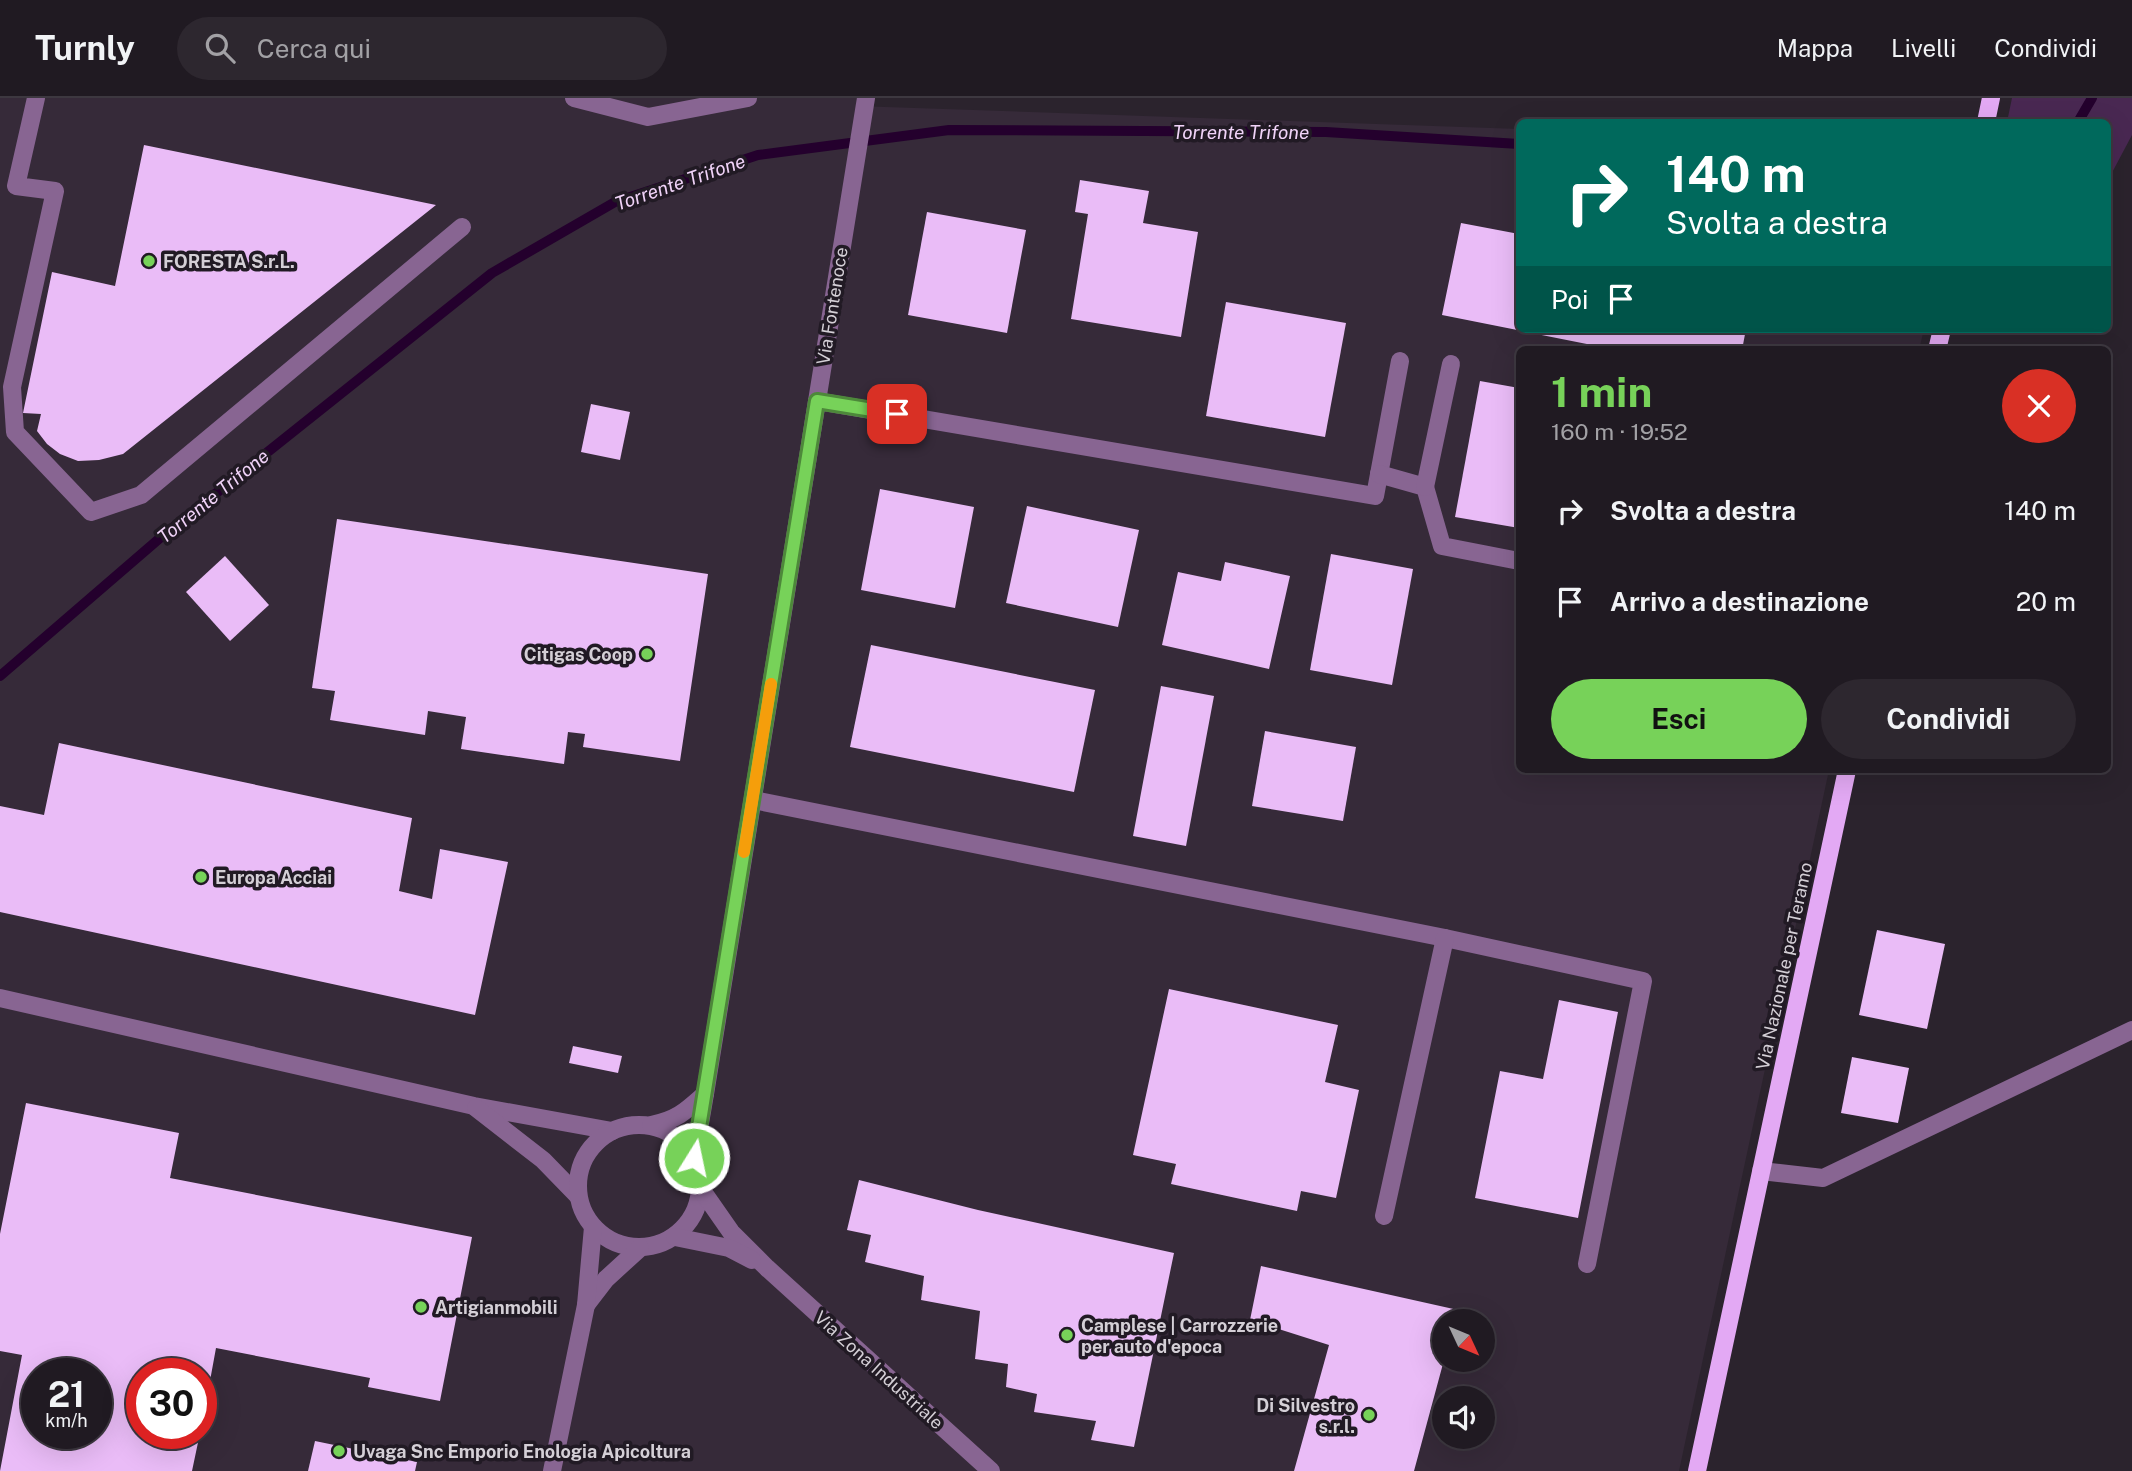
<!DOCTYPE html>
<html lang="it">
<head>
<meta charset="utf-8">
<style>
  body { margin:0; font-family:"Public Sans",sans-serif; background:#2d272f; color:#f1f3f6; height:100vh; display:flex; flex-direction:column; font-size:26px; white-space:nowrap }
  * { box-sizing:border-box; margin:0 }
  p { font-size:23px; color:#a2a1a5 }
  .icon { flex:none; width:38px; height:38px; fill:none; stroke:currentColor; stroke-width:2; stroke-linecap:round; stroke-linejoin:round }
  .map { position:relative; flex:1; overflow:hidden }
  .sheet { position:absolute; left:1516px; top:248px; width:595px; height:427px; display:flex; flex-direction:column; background:#201a22; border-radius:10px; box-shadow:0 7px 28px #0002,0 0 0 2px #3d3840 }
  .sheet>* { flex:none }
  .hud { position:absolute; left:1516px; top:21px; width:595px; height:214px; border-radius:10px; box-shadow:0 7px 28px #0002,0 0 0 2px #3d3840; background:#00695c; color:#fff; overflow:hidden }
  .needle { width:46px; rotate:134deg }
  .controls { position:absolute; left:1432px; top:1211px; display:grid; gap:14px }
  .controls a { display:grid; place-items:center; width:63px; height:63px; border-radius:50%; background:#201a22; box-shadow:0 7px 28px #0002,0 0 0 2px #3d3840; font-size:35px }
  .speed { position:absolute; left:21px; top:1260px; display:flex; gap:14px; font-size:35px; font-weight:700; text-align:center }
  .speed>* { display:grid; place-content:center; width:91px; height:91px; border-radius:50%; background:#201a22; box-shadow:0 7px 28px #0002,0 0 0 2px #3d3840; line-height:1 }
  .speed small { font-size:18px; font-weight:400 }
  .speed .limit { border:10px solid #d22; background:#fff; color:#111 }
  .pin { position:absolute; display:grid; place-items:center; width:60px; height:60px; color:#fff; margin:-30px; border-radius:14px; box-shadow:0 4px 10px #0006 }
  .me { position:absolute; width:77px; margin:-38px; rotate:10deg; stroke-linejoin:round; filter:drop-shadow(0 0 5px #0008) }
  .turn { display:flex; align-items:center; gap:24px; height:147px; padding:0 35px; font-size:32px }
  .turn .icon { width:91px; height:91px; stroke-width:2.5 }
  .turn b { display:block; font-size:49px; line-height:60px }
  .then { display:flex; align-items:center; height:66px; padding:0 35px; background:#0003; gap:14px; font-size:26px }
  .round { display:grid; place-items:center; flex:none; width:74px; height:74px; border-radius:37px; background:#2d272f }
  .summary { display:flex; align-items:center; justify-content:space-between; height:119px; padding:0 35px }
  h1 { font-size:42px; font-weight:700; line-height:52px; color:#77d259 }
  .primary-button { display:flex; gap:14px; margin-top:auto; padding:14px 35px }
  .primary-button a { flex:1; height:80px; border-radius:42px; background:#77d259; color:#111; font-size:28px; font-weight:700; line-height:80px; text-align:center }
  .primary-button a+a { background:#2d272f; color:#f1f3f6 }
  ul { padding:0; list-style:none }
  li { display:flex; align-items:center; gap:21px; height:91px; padding:0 35px }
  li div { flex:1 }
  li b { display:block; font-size:26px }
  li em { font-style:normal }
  header { display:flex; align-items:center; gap:42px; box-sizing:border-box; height:98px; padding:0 35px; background:#201a22; border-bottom:2px solid #3d3840 }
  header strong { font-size:33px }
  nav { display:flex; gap:38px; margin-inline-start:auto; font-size:24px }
  .search { width:490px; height:63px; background:#2d272f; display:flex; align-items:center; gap:18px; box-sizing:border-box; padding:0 24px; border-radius:38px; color:#a2a1a5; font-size:26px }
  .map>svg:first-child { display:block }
  .built { fill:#362a39; fill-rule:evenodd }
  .green { fill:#492852 }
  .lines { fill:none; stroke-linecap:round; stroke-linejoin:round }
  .stream { stroke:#24002d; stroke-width:10 }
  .building { fill:#eabcf7; fill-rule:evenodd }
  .minor { stroke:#886592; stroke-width:18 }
  .major { stroke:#e3a9f4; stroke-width:18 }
  .route-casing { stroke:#4d883a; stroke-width:18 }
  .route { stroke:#77d259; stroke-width:12 }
  .slow { stroke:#f59e0b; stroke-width:12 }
  .poi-dot { fill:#77d259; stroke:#211a24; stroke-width:2.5 }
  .labels { text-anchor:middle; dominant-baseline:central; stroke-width:7; stroke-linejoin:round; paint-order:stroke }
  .poi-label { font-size:18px; font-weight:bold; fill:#d4cfd6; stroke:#211a24; text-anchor:start }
  .street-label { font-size:18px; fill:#d4cfd6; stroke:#211a24 }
  .water-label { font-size:19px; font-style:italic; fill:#f0d3f8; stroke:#211a24 }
</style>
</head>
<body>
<header>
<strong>Turnly</strong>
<div class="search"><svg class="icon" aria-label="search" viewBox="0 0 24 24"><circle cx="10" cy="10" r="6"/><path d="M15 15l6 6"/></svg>Cerca qui</div>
<nav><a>Mappa</a><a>Livelli</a><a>Condividi</a></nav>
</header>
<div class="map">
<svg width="2132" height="1373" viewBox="0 0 2132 1373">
  <rect width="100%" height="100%" fill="#2b232d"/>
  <!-- built -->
  <path class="built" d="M0,0H857L856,8L1519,31V231H1924L1919,252H1519V672H1829L1679,1373H0ZM1444,1223H1482V1262H1444ZM37,1276H96V1335H37ZM142,1276H201V1335H142ZM1444,1300H1482V1339H1444Z"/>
  <!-- green -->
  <path class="green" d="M2012,0H2132V37L2107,84V24H2007Z"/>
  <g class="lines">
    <!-- stream -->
    <g class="stream">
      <path d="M2078,24L2092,0"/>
      <path d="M0,578L160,440L492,175L615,104L758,57L949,32L1326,34L1519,46"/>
    </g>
  </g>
  <!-- building -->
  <g class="building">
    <path d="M144,47L436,107L123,356L99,362L78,363L60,356L47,346L37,333L41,316L23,315L52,174L115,188Z"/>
    <path d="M1080,82L1149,93L1143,125L1198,134L1181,239L1071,221L1088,116L1075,114Z"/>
    <path d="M927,114L1026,132L1007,235L908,217Z"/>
    <path d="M1461,125L1519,136V231H1746L1742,252H1617L1442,217Z"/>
    <path d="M1226,204L1346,225L1325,339L1206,318Z"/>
    <path d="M1480,283L1519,290V430L1455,419Z"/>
    <path d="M591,306L630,314L620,362L581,354Z"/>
    <path d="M880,391L974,409L955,510L861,492Z"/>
    <path d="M1027,408L1139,432L1118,529L1006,505Z"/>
    <path d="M337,421L708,476L680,663L583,649L585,636L568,634L564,666L461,651L466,619L428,613L425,637L330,622L335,593L312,590Z"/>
    <path d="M1331,456L1413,471L1392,587L1310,572Z"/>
    <path d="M225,458L269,507L230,543L186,494Z"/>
    <path d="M1225,464L1290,478L1269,571L1162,547L1178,474L1221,483Z"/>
    <path d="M871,547L1095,592L1074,694L850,649Z"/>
    <path d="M1161,588L1214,598L1186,748L1133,738Z"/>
    <path d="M1265,633L1356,649L1343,723L1252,708Z"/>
    <path d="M59,645L412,720L399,793L432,801L440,751L508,764L475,917L0,814V708L44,717Z"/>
    <path d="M1877,832L1945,846L1927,931L1859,917Z"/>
    <path d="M1169,891L1338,927L1325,984L1359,992L1336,1100L1301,1093L1297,1113L1171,1086L1176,1066L1133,1057Z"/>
    <path d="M1559,902L1618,914L1578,1120L1475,1100L1500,973L1543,981Z"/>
    <path d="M573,948L622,958L618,975L569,965Z"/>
    <path d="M1852,959L1909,970L1898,1025L1841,1015Z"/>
    <path d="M26,1005L179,1035L170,1080L472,1139L440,1303L368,1289L370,1280L216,1250L203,1321L201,1276H142V1335H200L192,1373H0L22,1257L0,1253V1136ZM37,1276H96V1335H37Z"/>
    <path d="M859,1082L978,1112L1174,1155L1134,1349L1091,1342L1096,1323L1034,1314L1037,1296L1006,1289L1008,1266L975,1261L980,1213L921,1202L924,1178L865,1164L871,1137L847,1132Z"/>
    <path d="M1261,1168L1458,1212L1455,1223H1444V1262L1414,1373H1294L1329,1247L1250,1222Z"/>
    <path d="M315,1343L417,1364L415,1373H308Z"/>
  </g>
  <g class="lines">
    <!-- minor -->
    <g class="minor">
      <path d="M36,0L16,88L55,93L12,289L15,334L91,414L141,397L462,129"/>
      <path d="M574,0L648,19L748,0"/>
      <path d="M817,303L1375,398L1400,263"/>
      <path d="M1379,376L1425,389L1442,448L1519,463"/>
      <path d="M1425,389L1451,266"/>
      <path d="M753,702L1445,840L1643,883L1587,1166"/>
      <path d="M0,900L474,1008L612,1033"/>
      <path d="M705,996L866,0"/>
      <path d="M476,1010L543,1062L578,1098"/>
      <circle cx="639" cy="1088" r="61"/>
      <path d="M651,1027C677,1022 686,1013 705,996L694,1060"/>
      <path d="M1761,1073L1823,1080L2132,932"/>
      <path d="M701,1091L731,1134L767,1170L991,1373"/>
      <path d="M1384,1118L1445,840"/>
      <path d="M675,1139L729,1150L752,1162"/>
      <path d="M586,1207L606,1181L640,1150"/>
      <path d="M552,1373L586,1207L593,1129"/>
    </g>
    <!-- major -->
    <g class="major">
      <path d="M1986,24L1991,0"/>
      <path d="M1937,252L1942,231"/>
      <path d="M1697,1373L1847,672"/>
    </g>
  </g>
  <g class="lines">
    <!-- route casing -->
    <g class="route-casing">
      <path id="route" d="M694,1060L817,303L897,316"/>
    </g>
    <!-- route -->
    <use href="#route" class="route"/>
    <!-- slow -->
    <path class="slow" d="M744,754L771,586"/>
  </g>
  <!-- markers -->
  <g class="poi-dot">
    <circle cx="149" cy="163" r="7"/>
    <circle cx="647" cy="556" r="7"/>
    <circle cx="201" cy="779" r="7"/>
    <circle cx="421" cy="1209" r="7"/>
    <circle cx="1067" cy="1237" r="7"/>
    <circle cx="1369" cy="1317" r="7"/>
    <circle cx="339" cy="1353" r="7"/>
  </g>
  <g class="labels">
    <!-- poi labels -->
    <g class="poi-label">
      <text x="163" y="163">FORESTA S.r.L.</text>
      <text x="633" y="556" text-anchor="end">Citigas Coop</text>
      <text x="215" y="779">Europa Acciai</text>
      <text x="435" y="1209">Artigianmobili</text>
      <text x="1081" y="1227">Camplese | Carrozzerie<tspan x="1081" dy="21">per auto d'epoca</tspan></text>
      <text x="1355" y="1307" text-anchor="end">Di Silvestro<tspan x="1355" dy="21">s.r.l.</tspan></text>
      <text x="353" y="1353">Uvaga Snc Emporio Enologia Apicoltura</text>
    </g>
    <!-- street labels -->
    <g class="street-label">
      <text transform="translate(832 208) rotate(-81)">Via Fontenoce</text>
      <text transform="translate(1784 868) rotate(-78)">Via Nazionale per Teramo</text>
      <text transform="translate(879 1272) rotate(42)">Via Zona Industriale</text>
    </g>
    <!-- water labels -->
    <g class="water-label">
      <text x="1241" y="34">Torrente Trifone</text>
      <text transform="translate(680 84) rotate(-19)">Torrente Trifone</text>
      <text transform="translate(213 398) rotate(-39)">Torrente Trifone</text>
    </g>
  </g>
</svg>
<div class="controls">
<a><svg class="needle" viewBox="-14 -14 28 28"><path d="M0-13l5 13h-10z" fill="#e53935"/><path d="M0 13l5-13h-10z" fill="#a2a1a5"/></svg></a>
<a><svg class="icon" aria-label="sound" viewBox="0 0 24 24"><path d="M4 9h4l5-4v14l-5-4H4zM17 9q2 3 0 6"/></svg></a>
</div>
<div class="speed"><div>21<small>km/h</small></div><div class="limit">30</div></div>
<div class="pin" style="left:897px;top:316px;background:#d93025"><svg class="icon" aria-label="arrive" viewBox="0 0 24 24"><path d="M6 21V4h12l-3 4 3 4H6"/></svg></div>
<svg class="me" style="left:694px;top:1060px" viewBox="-20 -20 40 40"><circle r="17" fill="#77d259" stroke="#fff" stroke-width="3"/><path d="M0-11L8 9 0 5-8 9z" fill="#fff"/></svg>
<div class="hud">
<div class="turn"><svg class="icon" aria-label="right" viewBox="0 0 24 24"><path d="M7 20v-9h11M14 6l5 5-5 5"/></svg><div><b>140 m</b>Svolta a destra</div></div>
<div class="then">Poi<svg class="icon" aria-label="arrive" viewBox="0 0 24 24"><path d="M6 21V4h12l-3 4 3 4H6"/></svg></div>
</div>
<section class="sheet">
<div class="summary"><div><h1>1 min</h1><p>160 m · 19:52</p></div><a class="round" style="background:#d93025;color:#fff"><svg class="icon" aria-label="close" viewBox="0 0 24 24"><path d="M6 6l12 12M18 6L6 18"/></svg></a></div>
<ul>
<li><svg class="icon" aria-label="right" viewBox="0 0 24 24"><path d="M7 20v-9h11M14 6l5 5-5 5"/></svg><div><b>Svolta a destra</b></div><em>140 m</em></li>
<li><svg class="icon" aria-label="arrive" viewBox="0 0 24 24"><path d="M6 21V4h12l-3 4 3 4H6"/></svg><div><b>Arrivo a destinazione</b></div><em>20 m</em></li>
</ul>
<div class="primary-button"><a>Esci</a><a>Condividi</a></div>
</section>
</div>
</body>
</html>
